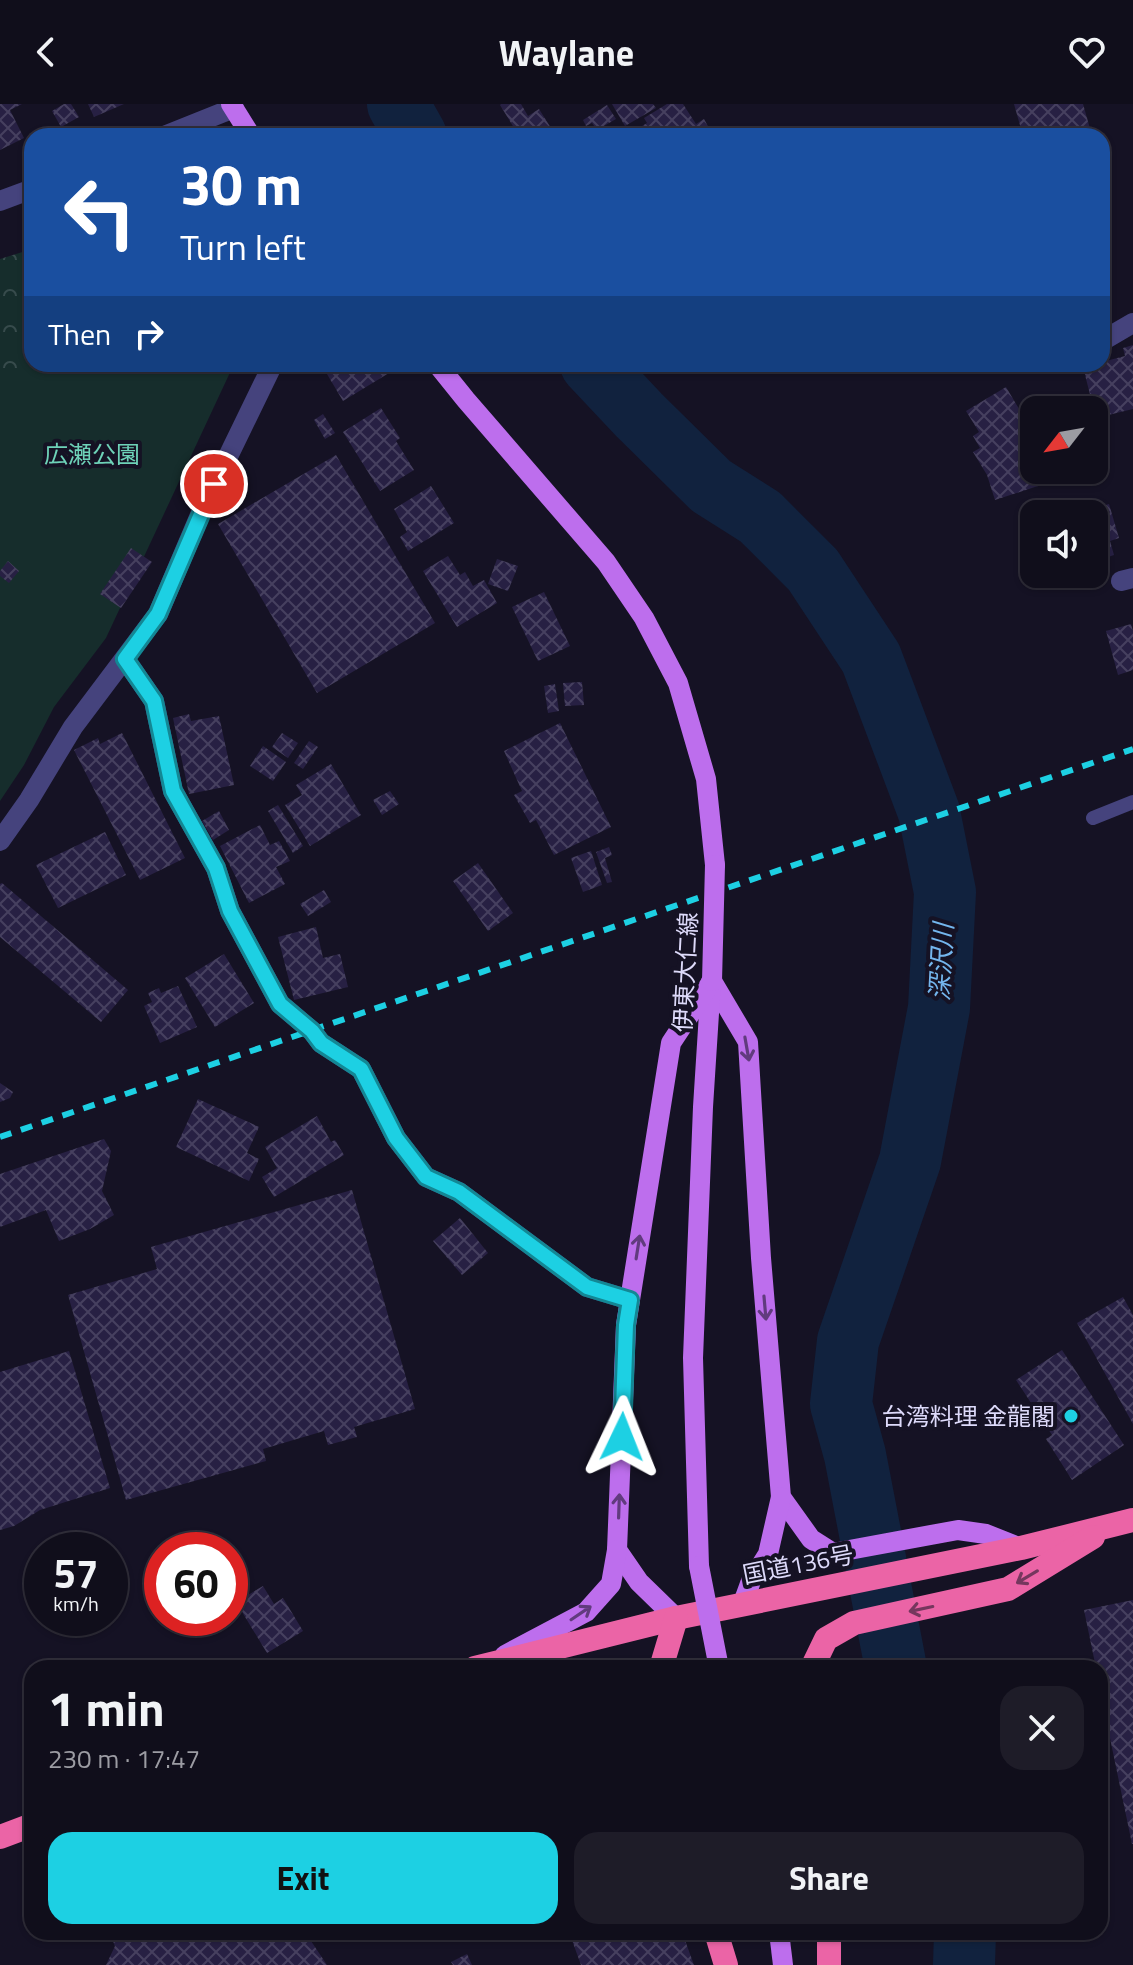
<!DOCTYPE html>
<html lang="en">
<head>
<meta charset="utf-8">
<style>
  body { margin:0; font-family:"Titillium Web","Noto Sans JP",sans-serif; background:#1e1c28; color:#f1f3f6; height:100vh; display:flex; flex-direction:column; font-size:30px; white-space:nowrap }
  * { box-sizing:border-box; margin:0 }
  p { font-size:26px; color:#9c9ca3 }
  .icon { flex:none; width:44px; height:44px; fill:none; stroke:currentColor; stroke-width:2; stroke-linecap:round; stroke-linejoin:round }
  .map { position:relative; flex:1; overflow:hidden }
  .drawer { position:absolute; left:24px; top:1556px; width:1084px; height:280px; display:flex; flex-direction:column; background:#100e1b; border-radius:24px; box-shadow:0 2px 6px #0004,0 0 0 2px #302e3a }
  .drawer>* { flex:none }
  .hud { position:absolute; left:24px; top:24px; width:1086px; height:244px; border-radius:24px; box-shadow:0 2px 6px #0004,0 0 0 2px #302e3a; background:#1a4fa0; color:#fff; overflow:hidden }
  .needle { width:52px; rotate:239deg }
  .tools { position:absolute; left:1020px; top:292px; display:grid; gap:16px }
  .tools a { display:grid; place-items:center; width:88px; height:88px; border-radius:16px; background:#100e1b; box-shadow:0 2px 6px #0004,0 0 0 2px #302e3a; font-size:40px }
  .speed { position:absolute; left:24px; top:1428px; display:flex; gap:16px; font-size:40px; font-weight:700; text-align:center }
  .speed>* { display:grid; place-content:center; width:104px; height:104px; border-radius:50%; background:#100e1b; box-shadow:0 2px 6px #0004,0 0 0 2px #302e3a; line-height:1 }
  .speed small { font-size:20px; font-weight:400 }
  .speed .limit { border:12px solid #d22; background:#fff; color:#111 }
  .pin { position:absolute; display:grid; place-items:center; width:68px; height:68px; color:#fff; margin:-34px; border:4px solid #fff; border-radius:50%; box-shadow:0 2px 8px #0007 }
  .me { position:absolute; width:88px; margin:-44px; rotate:2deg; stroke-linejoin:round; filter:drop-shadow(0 0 6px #0008) }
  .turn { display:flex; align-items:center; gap:28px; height:168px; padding:0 24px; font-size:36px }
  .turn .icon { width:104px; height:104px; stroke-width:2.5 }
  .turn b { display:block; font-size:56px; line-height:68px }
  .then { display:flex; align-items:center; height:76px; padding:0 24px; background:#0003; gap:16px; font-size:30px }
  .round { display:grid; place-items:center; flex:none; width:84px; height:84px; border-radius:24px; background:#1e1c28 }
  .head { display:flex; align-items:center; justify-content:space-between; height:136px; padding:0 24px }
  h1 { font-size:48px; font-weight:700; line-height:60px }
  .primary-button { display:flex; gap:16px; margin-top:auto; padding:16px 24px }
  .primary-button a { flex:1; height:92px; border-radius:24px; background:#1dd0e3; color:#111; font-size:32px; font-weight:700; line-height:92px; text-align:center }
  .primary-button a+a { background:#1e1c28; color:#f1f3f6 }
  header { display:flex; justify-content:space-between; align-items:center; height:104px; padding:0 24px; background:#100e1b; font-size:36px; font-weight:700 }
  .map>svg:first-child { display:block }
  .green { fill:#162d2c }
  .forest { fill:url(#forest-crowns) }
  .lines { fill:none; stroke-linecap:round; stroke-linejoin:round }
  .river { stroke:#11223e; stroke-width:62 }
  .building { fill:url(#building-cross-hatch) }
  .lane { stroke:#45437d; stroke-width:14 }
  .street { stroke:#45437d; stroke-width:20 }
  .primary { stroke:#bd6eed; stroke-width:20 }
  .highway { stroke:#eb64a6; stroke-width:24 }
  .rail { stroke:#1dd0e3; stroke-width:6; stroke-dasharray:12 10; stroke-linecap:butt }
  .primary-bridge { stroke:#bd6eed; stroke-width:20 }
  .oneway { stroke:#613b7e }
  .oneway2 { stroke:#75375e }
  .route-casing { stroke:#138794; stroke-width:20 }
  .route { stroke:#1dd0e3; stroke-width:14 }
  .poi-dot { fill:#1dd0e3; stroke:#151224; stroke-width:3 }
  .labels { text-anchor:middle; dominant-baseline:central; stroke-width:8; stroke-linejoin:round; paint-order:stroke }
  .park-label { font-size:24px; fill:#6ed2b8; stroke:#151224 }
  .street-label { font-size:24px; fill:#dddafa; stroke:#151224 }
  .poi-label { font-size:24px; fill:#dddafa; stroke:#151224; text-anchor:end }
  .water-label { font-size:26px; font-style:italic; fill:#74b6ee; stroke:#151224 }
</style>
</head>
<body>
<header><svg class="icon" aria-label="back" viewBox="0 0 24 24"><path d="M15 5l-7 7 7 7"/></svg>Waylane<svg class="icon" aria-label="heart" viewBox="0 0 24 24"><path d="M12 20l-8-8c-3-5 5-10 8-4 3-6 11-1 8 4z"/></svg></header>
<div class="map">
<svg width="1133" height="1861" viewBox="0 0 1133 1861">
  <defs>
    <pattern id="forest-crowns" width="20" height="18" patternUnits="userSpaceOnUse" patternTransform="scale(2)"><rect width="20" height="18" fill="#162d2c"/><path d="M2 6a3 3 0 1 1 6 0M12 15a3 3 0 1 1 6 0" fill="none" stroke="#374b4c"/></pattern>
    <pattern id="building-cross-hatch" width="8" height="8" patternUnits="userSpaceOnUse" patternTransform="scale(2)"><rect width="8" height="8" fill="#272043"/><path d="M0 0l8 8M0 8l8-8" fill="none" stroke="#46405f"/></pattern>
  </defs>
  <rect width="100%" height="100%" fill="#151224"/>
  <!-- green -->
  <path class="green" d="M32,229V260H234L106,534L54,603L24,661L0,697V269Z"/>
  <!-- forest -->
  <path class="forest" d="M32,145V259L9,270L0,279V155Z"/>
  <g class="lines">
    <!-- river -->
    <g class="river">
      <path d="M398,0L416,32"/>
      <path d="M591,260L639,311L711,382L760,413L813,466L871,554L929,708L945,788L939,904L910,1057L848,1237L841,1300L855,1351L896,1564"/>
      <path d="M964,1861L965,1828"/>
    </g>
  </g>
  <!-- building -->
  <g class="building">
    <path d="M0,0H22L10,6L24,34L0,46Z"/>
    <path d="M64,0H71L79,13L61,23L52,7Z"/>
    <path d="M88,0H124L94,13Z"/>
    <path d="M501,0H521L528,12L539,5L556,32H519L500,1Z"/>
    <path d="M612,0H653L656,4L625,22Z"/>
    <path d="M667,0H683L696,20L704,15L710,26L700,32H631L629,30L647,19L644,14Z"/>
    <path d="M1014,0H1083L1091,28L1078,32H1023Z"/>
    <path d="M607,1L616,15L597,26L592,19L586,22L583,16Z"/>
    <path d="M1102,67L1110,80L1102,85Z"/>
    <path d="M1133,241V305L1096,314L1083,263L1102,260V258L1125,252L1123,244Z"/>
    <path d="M321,260H384L389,269L343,297Z"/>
    <path d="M1006,283L1034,330V359L1032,361L1044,380L995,396L987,371L973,348L980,344L973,332L979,328L966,307Z"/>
    <path d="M381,304L400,334L396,337L414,366L380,387L343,328Z"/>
    <path d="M323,310L335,329L325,335L314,316Z"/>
    <path d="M336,351L435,519L317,589L218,420Z"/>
    <path d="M431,382L454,419L408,447L400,433L407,428L394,405Z"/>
    <path d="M1109,400L1119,434L1110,437L1114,451L1099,456L1095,443H1094V410L1080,409Z"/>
    <path d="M131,444L152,458L121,504L100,490Z"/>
    <path d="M448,452L460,471L465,468L473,482L484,476L497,499L457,523L423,467Z"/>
    <path d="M497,455L518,462L508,487L488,480Z"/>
    <path d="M8,457L19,467L9,479L0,472V467Z"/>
    <path d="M544,488L570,542L538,557L512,503Z"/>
    <path d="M1131,520L1133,527V566L1118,571L1106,527Z"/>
    <path d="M582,578L584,601L565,602L563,579Z"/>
    <path d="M555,580L559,607L548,609L544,582Z"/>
    <path d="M189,610L191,617L219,612L234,681L189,690L173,614Z"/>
    <path d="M560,619L611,723L554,751L536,716L530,719L514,691L522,687L504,647Z"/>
    <path d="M122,629L185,754L140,776L74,646L98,634L100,640Z"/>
    <path d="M282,629L298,639L288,654L272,643Z"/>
    <path d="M309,637L318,643L303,665L294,659Z"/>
    <path d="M263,642L286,658L273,677L250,662Z"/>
    <path d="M331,660L361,711L310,742L285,701L302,691L296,681Z"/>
    <path d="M390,687L399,700L382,711L373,696Z"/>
    <path d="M278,701L303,742L293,749L268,707Z"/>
    <path d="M219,707L229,726L213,736L202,717Z"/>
    <path d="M260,721L270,741L279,737L290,757L276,763L285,780L249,799L220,742Z"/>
    <path d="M105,728L126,771L58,804L36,761Z"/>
    <path d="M609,743L612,751L605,754L612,778L607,779L596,748Z"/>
    <path d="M591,747L602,781L583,788L571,754Z"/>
    <path d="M478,759L513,809L488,827L453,777Z"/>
    <path d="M2,779L128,886L101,918L0,833V780Z"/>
    <path d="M324,786L331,798L308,812L300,800Z"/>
    <path d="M316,823L323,854L340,850L348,883L294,896L278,833Z"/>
    <path d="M224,850L254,899L215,923L185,874Z"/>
    <path d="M178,882L197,923L160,939L144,902L152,898L148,889L159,884L161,889Z"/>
    <path d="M0,979L13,988L10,994L0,998Z"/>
    <path d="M198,995L259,1023L247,1049L259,1055L249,1077L176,1043Z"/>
    <path d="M317,1012L331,1038L335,1036L344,1051L274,1093L262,1073L277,1064L265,1043Z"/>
    <path d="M104,1035L111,1047L102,1087L114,1111L90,1125L59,1137L46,1106L0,1123V1070Z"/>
    <path d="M352,1086L415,1305L354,1323L357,1333L328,1341L324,1327L263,1345L266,1357L126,1396L68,1191L157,1165L151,1143Z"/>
    <path d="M460,1114L488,1149L462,1171L433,1137Z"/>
    <path d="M1123,1193L1133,1211V1320L1077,1219Z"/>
    <path d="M1062,1246L1124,1341L1072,1376L1046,1335L1052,1331L1016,1276Z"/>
    <path d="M69,1247L110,1384L40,1406L14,1422L0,1426V1268Z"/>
    <path d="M263,1482L274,1500L283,1494L303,1527L267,1549L236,1498Z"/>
    <path d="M1133,1496V1740H1132L1100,1586V1564H1096L1084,1506Z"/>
    <path d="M109,1828H305L327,1861H106L115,1842Z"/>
    <path d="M569,1828H682L694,1861H581Z"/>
    <path d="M467,1850L472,1861H453L451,1858Z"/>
  </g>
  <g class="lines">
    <!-- lane -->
    <path class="lane" d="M1093,714L1133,698"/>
    <!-- street -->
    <g class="street">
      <path d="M164,32L234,4"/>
      <path d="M0,97L32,85"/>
      <path d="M1102,237L1133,219"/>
      <path d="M1121,477L1133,474"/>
      <path d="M125,555L154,597L173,687L216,764L230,807L280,900L312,927L321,939L361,965L396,1034L426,1073L459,1088L587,1183L630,1196"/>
      <path d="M0,737L29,696L73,623L158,510L203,404L273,260"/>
    </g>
    <!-- primary -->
    <g class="primary">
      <path d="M231,0L251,32"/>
      <path d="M437,260L466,296L606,458L644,514L678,579L706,675L715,761"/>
      <path d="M712,877L748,938L761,1154L781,1393L811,1435L833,1449L958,1426L986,1430L1021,1444"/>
      <path d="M699,1462L693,1254L703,1003L711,878"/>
      <path d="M743,1499L751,1477L768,1450L781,1393"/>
      <path d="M676,1514L639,1478L617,1446L626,1221L671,939L712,877"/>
      <path d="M505,1551L586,1508L611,1480L617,1446"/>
      <path d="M779,1828L783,1861"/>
    </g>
    <!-- highway -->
    <g class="highway">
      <path d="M475,1564L676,1514L1021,1444L1133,1416"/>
      <path d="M661,1564L676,1514"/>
      <path d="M812,1564L826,1535L854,1519L1008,1485L1093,1433"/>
      <path d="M0,1733L32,1721"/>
      <path d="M716,1828L726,1861"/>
      <path d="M829,1828V1861"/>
    </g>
    <!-- rail -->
    <path class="rail" d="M0,1033L1133,645"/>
    <!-- primary-bridge -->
    <g class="primary-bridge">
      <path d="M712,877L715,761"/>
      <path d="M699,1462L719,1564"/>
    </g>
  </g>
  <!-- one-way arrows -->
  <defs><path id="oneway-shaft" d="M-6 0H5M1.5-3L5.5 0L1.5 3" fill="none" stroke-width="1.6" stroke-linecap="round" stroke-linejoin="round" transform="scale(2)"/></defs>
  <g class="oneway">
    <use href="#oneway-shaft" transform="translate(747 945) rotate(80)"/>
    <use href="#oneway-shaft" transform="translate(638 1143) rotate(-81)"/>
    <use href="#oneway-shaft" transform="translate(765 1204) rotate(85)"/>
    <use href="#oneway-shaft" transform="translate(619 1402) rotate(-88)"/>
    <use href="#oneway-shaft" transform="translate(581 1509) rotate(-34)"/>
  </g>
  <g class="oneway2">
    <use href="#oneway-shaft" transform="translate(1027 1473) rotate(149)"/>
    <use href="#oneway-shaft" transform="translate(921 1505) rotate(168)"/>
  </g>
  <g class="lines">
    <!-- route casing -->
    <g class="route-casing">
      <path id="route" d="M214,380L158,510L125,555L154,597L173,687L216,764L230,807L280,900L312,927L321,939L361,965L396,1034L426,1073L459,1088L587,1183L630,1196L626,1221L622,1333"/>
    </g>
    <!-- route -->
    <use href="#route" class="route"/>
  </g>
  <!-- markers -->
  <circle class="poi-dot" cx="1071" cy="1312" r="8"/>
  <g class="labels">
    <!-- park labels -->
    <g class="park-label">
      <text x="92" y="350">広瀬公園</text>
    </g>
    <!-- street labels -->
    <g class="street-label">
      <text transform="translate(685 868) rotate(-87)">伊東大仁線</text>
      <text transform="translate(798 1460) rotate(-11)">国道136号</text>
    </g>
    <!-- poi labels -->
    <g class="poi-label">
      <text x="1055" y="1312">台湾料理 金龍閣</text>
    </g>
    <!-- water labels -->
    <g class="water-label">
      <text transform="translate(941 858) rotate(-87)">深沢川</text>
    </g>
  </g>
</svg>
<div class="tools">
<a><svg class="needle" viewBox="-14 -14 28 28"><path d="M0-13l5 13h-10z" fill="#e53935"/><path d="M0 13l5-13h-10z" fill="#9c9ca3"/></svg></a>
<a><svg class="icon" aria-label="sound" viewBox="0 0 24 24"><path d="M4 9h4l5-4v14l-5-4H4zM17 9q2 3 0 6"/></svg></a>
</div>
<div class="speed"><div>57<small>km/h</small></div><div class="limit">60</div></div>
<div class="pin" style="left:214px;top:380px;background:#d93025"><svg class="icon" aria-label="arrive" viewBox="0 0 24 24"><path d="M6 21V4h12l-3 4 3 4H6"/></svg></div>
<svg class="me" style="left:622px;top:1333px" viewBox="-20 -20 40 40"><path d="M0-17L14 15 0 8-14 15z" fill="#1dd0e3" stroke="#fff" stroke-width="4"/></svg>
<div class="hud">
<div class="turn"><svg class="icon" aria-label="left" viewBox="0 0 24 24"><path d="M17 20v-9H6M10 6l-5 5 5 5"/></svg><div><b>30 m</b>Turn left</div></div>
<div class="then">Then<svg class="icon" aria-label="right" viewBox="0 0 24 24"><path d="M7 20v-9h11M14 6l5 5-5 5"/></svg></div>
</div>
<section class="drawer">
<div class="head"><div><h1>1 min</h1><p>230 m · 17:47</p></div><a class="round"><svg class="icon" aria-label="close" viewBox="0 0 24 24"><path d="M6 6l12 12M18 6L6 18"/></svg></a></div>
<div class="primary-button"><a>Exit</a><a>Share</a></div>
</section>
</div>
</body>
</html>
